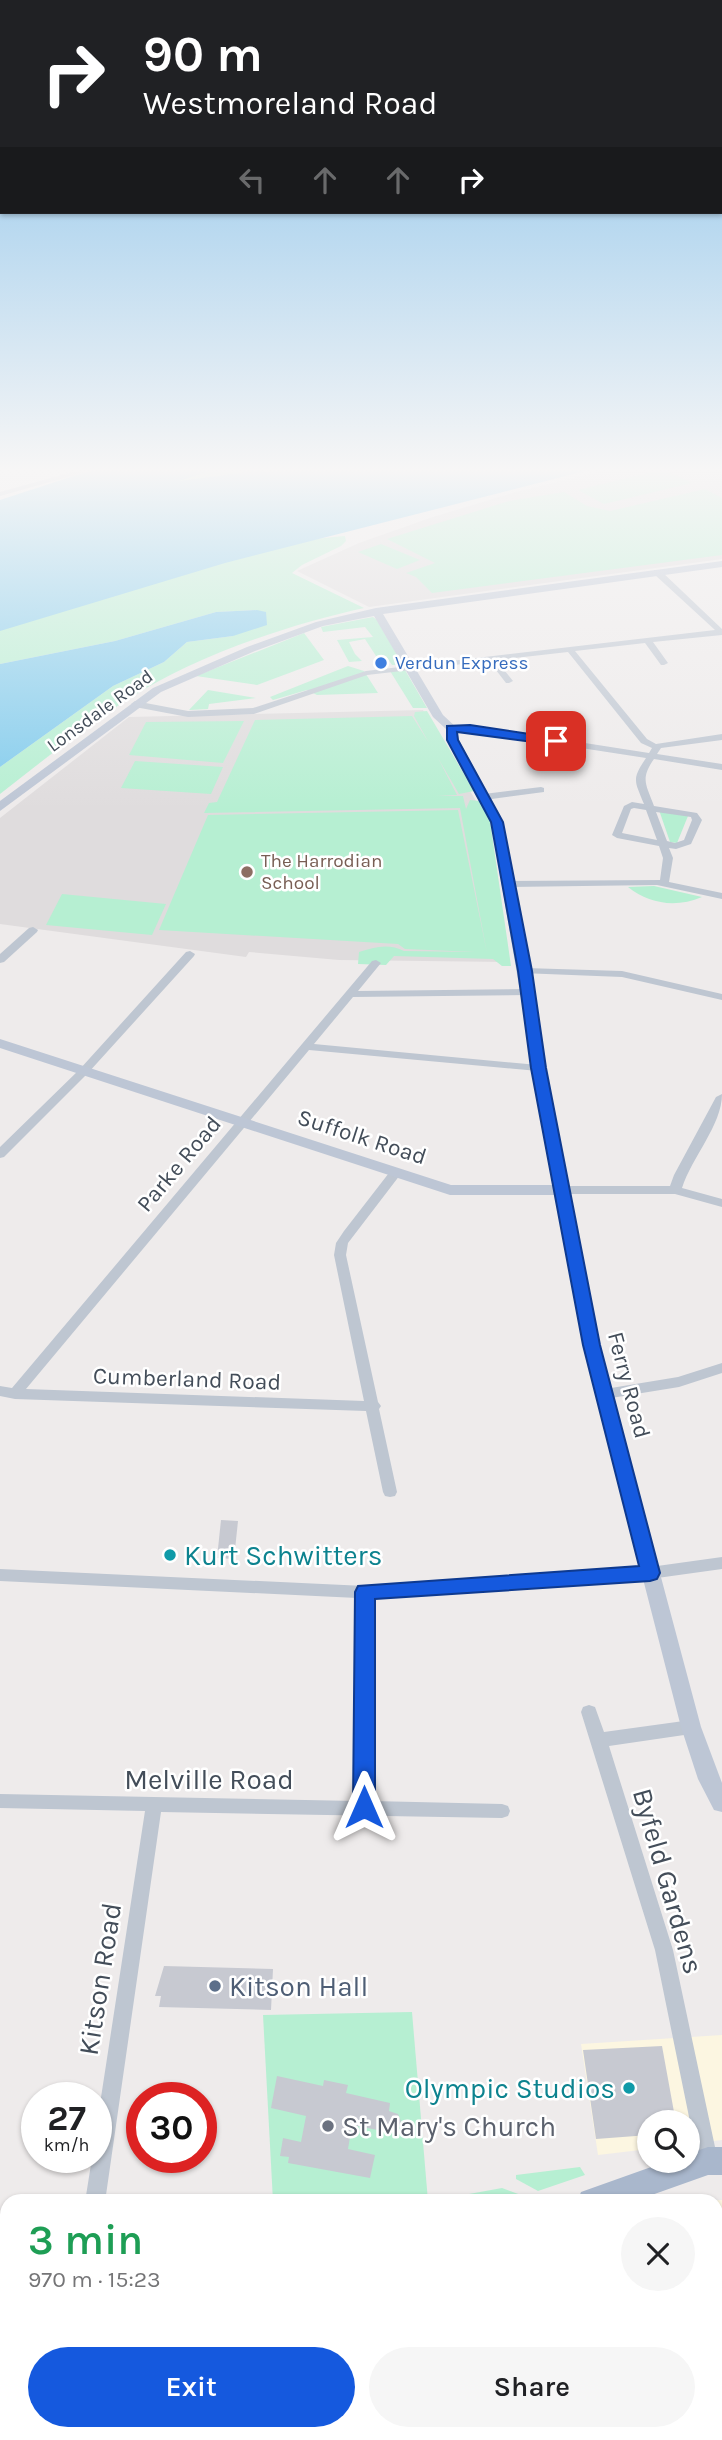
<!DOCTYPE html>
<html lang="en">
<head>
<meta charset="utf-8">
<style>
  body { margin:0; font-family:Karla,sans-serif; background:#f6f6f6; color:#202124; height:100vh; display:flex; flex-direction:column; font-size:26px; white-space:nowrap }
  * { box-sizing:border-box; margin:0 }
  p { font-size:23px; color:#757577 }
  .icon { flex:none; width:38px; height:38px; fill:none; stroke:currentColor; stroke-width:2; stroke-linecap:round; stroke-linejoin:round }
  .map { position:relative; flex:1; overflow:hidden }
  .side { position:absolute; left:0px; top:2194px; width:723px; height:247px; display:flex; flex-direction:column; background:#fff; border-radius:21px 21px 0 0; box-shadow:0 2px 5px #0004 }
  .side>* { flex:none }
  .top-card { position:absolute; left:0px; top:0px; width:723px; height:214px; box-shadow:0 2px 5px #0004; background:#202124; color:#fff; overflow:hidden }
  .tools { position:absolute; left:637px; top:2110px; display:grid; gap:14px }
  .tools a { display:grid; place-items:center; width:63px; height:63px; border-radius:50%; background:#fff; box-shadow:0 2px 5px #0004; font-size:35px }
  .speed { position:absolute; left:21px; top:2082px; display:flex; gap:14px; font-size:35px; font-weight:700; text-align:center }
  .speed>* { display:grid; place-content:center; width:91px; height:91px; border-radius:50%; background:#fff; box-shadow:0 2px 5px #0004; line-height:1 }
  .speed small { font-size:18px; font-weight:400 }
  .speed .limit { border:10px solid #d22; background:#fff; color:#111 }
  .pin { position:absolute; display:grid; place-items:center; width:60px; height:60px; color:#fff; margin:-30px; border-radius:14px; box-shadow:0 4px 10px #0006 }
  .me { position:absolute; width:77px; margin:-38px; rotate:0deg; stroke-linejoin:round; filter:drop-shadow(0 0 5px #0008) }
  .turn { display:flex; align-items:center; gap:24px; height:147px; padding:0 28px; font-size:32px }
  .turn .icon { width:91px; height:91px; stroke-width:2.5 }
  .turn b { display:block; font-size:49px; line-height:60px }
  .lanes { display:flex; align-items:center; height:66px; padding:0 28px; background:#0003; justify-content:center; gap:35px; direction:ltr }
  .lanes .off { opacity:.35 }
  .round { display:grid; place-items:center; flex:none; width:74px; height:74px; border-radius:37px; background:#f6f6f6 }
  .headline { display:flex; align-items:center; justify-content:space-between; height:119px; padding:0 28px }
  h1 { font-size:42px; font-weight:600; line-height:52px; color:#1e9e55 }
  .button { display:flex; gap:14px; margin-top:auto; padding:14px 28px }
  .button a { flex:1; height:80px; border-radius:42px; background:#1559de; color:#fff; font-size:28px; font-weight:600; line-height:80px; text-align:center }
  .button a+a { background:#f6f6f6; color:#202124 }
  .map>svg:first-child { display:block }
  .commercial { fill:#fcf6e1 }
  .education { fill:#dfdcdd }
  .green { fill:#b6efd2 }
  .water { fill:#82cced }
  .lines { fill:none; stroke-linecap:round; stroke-linejoin:round }
  .river { fill:#82cced; fill-rule:evenodd }
  .building { fill:#c7c9d1 }
  .street { fill:#bec6d1; fill-rule:evenodd }
  .secondary { fill:#bdc6d5; fill-rule:evenodd }
  .primary { fill:#a9b7cc; fill-rule:evenodd }
  .route { fill:#1559de; stroke:#0e3a90; stroke-width:2 }
  .shop-dot { fill:#3f7fe0; stroke:#fff; stroke-width:2.5 }
  .education-dot { fill:#8d6e63; stroke:#fff; stroke-width:2.5 }
  .culture-dot { fill:#0f9aa8; stroke:#fff; stroke-width:2.5 }
  .service-dot { fill:#5c6f8a; stroke:#fff; stroke-width:2.5 }
  .worship-dot { fill:#6b7280; stroke:#fff; stroke-width:2.5 }
  .labels { text-anchor:middle; dominant-baseline:central; stroke-width:5; stroke-linejoin:round; paint-order:stroke }
  .far-shop-label { font-size:19px; fill:#366cbe; stroke:#fff; text-anchor:start }
  .far-street-label { font-size:19px; fill:#434d59; stroke:#fff }
  .far-education-label { font-size:19px; fill:#785e54; stroke:#fff; text-anchor:start }
  .street-label { font-size:23px; fill:#434d59; stroke:#fff }
  .near-culture-label { font-size:28px; fill:#0d838f; stroke:#fff; text-anchor:start }
  .near-street-label { font-size:28px; fill:#434d59; stroke:#fff }
  .near-service-label { font-size:28px; fill:#4e5e75; stroke:#fff; text-anchor:start }
  .near-worship-label { font-size:28px; fill:#5b616d; stroke:#fff; text-anchor:start }
</style>
</head>
<body>
<div class="map">
<svg width="722" height="2440" viewBox="0 0 722 2440">
  <rect width="100%" height="100%" fill="#eeebeb"/>
  <!-- commercial -->
  <g class="commercial">
    <path d="M722,2035V2140L688,2144V2123H649V2149L598,2155L581,2044Z"/>
    <path d="M722,2200V2303L716,2314V2202L708,2201Z"/>
  </g>
  <!-- education -->
  <g class="education">
    <path d="M614,468H722V559L369,607L297,571L359,543L433,517L516,492Z"/>
    <path d="M423,710L487,820L508,962L339,960L249,952L246,957L0,924V818L129,717Z"/>
  </g>
  <!-- green -->
  <g class="green">
    <path d="M212,468H250L256,473L248,472V475L230,480L142,490L188,473Z"/>
    <path d="M664,469L692,483L604,504L578,490Z"/>
    <path d="M705,489L722,498V555L432,593L416,577L406,573L435,563L387,539L509,501L564,492L587,506L610,511Z"/>
    <path d="M345,536L346,541L341,546L302,565L292,573L364,608C284,626 194,656 125,701C82,729 41,762 0,794V767L113,686L164,662L187,642L233,636L257,610L216,612L115,641L0,664V626C67,603 136,584 204,565C250,553 297,539 345,536Z"/>
    <path d="M381,544L420,560L397,569L358,552Z"/>
    <path d="M373,617L377,620L403,665H392L386,656H376L365,639L349,642L355,654L362,661L349,662L337,640L373,637L365,627L323,632L321,627Z"/>
    <path d="M304,633L324,660L257,685L196,676Z"/>
    <path d="M348,666L364,671L378,693L317,695L307,690L273,700L270,697Z"/>
    <path d="M405,670L427,708H413L390,671Z"/>
    <path d="M208,690L256,698L209,704L208,709L189,710Z"/>
    <path d="M427,711L474,791L459,794L438,758L457,795L437,796H463L466,809L470,800L479,801L489,814L511,966H502L493,959L394,956L386,965L358,964L359,952C374,947 389,943 404,951L476,952L405,949L398,944L159,930L208,815L458,810L487,953L460,808L204,813L209,803L217,802L255,720L412,716L429,743L414,716L415,712Z"/>
    <path d="M244,721L223,763L129,755L146,722Z"/>
    <path d="M135,761L223,767L211,794L121,788Z"/>
    <path d="M659,810L688,816L677,843L670,842Z"/>
    <path d="M654,886L702,897C676,908 649,904 628,887Z"/>
    <path d="M62,894L166,904L152,935L46,925Z"/>
    <path d="M412,2012L428,2201H273L263,2015Z"/>
    <path d="M580,2167L585,2175L538,2191L516,2179V2175Z"/>
    <path d="M502,2188L521,2195V2199L466,2201L469,2194Z"/>
  </g>
  <!-- water -->
  <g class="water">
    <path d="M110,468H212L188,473L142,489L150,490L229,480L248,475V471L256,473L250,468L266,472L283,468H590C392,516 193,561 0,626V505L106,473L104,470Z"/>
    <path d="M257,610L266,612L267,625L233,636L187,642L164,662L113,686L0,767V664L115,641L216,612Z"/>
  </g>
  <g class="lines">
    <!-- river -->
    <g class="river">
      <path d="M98,468H117L112,475L0,510V500Z"/>
      <path d="M189,468H219L179,481L241,473L243,468H259L263,473L261,476L230,484L142,494L135,490L137,487Z"/>
      <path d="M570,468H597L225,563L0,631V620C187,560 379,514 570,468Z"/>
    </g>
  </g>
  <!-- building -->
  <g class="building">
    <path d="M221,1520L238,1521L234,1559L217,1558Z"/>
    <path d="M164,1966L273,1969L271,2010L159,2007L161,1996H155Z"/>
    <path d="M662,2046L676,2123H649V2135L596,2139L583,2050Z"/>
    <path d="M277,2076L323,2086L324,2080L348,2085L346,2093L390,2103L389,2111L398,2114L401,2121L399,2128L393,2133L352,2125L348,2149L375,2155L370,2178L288,2163L289,2157L280,2156L283,2138L301,2142L306,2116L271,2108Z"/>
  </g>
  <g class="lines">
    <!-- street -->
    <g class="street">
      <path d="M87,468H100L0,496V492Z"/>
      <path d="M654,570H660L722,629V635L653,642L668,663L664,665H661L645,643L575,651L647,739L656,744L722,734V740L661,748L657,754L722,764V770L654,759C640,779 646,784 654,806L697,813L702,820L691,844L676,849L669,848L673,858L669,882L722,893V899L657,885L509,887L504,884L509,881L660,880L663,858L659,846L617,838L612,835L624,806L632,802L644,804C635,781 631,780 646,758L470,731H451L447,728L451,725H470L649,753L652,748L641,743L568,652L496,660L513,681L509,683H506L489,661L367,675L254,714L188,717L135,707L131,704L135,701L188,711L253,708L366,671L715,630L654,574ZM634,808L646,810L657,840L622,833L631,809ZM656,812L691,817L692,820L684,840L675,843L667,841Z"/>
      <path d="M541,787L544,788V792L484,800L479,797L484,794Z"/>
      <path d="M33,927L38,930L37,932L4,962L0,963V954L29,928Z"/>
      <path d="M190,951L195,954L194,956L88,1073L4,1157L0,1158V1147L80,1069L186,952Z"/>
      <path d="M376,960L381,963L358,991L528,989L533,992L528,995L353,997L314,1044L538,1065L544,1068L538,1071L309,1050L26,1389L364,1401L334,1255L336,1243L344,1231L392,1169H400L402,1172L400,1175L348,1243L346,1255L378,1402L381,1406L379,1409L397,1492L395,1496L390,1497L385,1496L383,1492L366,1411L15,1399L0,1396V1386L12,1388L372,961Z"/>
      <path d="M525,968L622,971L722,994V1000L622,977L521,973L520,971Z"/>
      <path d="M722,1094C722,1125 692,1157 682,1188L722,1199V1207L675,1194H563L557,1190L563,1186H670L674,1175L716,1097Z"/>
      <path d="M722,1363V1373L679,1387L605,1399L600,1397L598,1394L600,1391L605,1389L678,1377Z"/>
      <path d="M722,1557V1569L650,1579L372,1598V1801L502,1804L508,1806L510,1811L508,1816L502,1818L161,1812L105,2202H85L92,2158H96V2130L145,1811L0,1808V1794L356,1801L357,1598L0,1581V1569L365,1586L650,1567Z"/>
      <path d="M589,1705L595,1707L604,1732L691,1720L697,1722L699,1727L697,1732L691,1734L609,1746L673,1950L718,2161L715,2168L708,2171L701,2168L698,2161L655,1950L581,1712L583,1707Z"/>
      <path d="M409,2434H431L432,2440H410Z"/>
    </g>
    <!-- secondary -->
    <path class="secondary" d="M722,561V567L383,614L443,715L457,728L459,740L503,822L532,971L545,1068L599,1345L701,1727L722,1783V1812L714,1810L698,1779L681,1727L583,1345L555,1195H450L0,1048V1039L451,1185H553L491,822L447,740L446,729L433,717L374,616L323,626L255,651L161,692L0,811V801L153,688L247,647L316,622L376,608Z"/>
    <!-- primary -->
    <g class="primary">
      <path d="M708,2147H722V2175H708L632,2202H577L581,2192L668,2161H688V2154Z"/>
      <path d="M7,2308V2338L0,2340V2310Z"/>
    </g>
  </g>
  <!-- sky -->
  <linearGradient id="sky" x2="0" y2="1"><stop stop-color="#7fbeea"/><stop offset="0.58" stop-color="#f7f6f6"/><stop offset="1" stop-color="#f7f6f6" stop-opacity="0"/></linearGradient>
  <rect width="722" height="810" fill="url(#sky)"/>
  <!-- route -->
  <path class="route" d="M470,725L556,738L562,741L556,745L457,732L458,740L503,822L532,971L546,1068L600,1345L660,1573L657,1579L650,1581L375,1599V1807L371,1814L364,1817L356,1814L353,1807L355,1592L358,1586L639,1566L583,1345L531,1068L518,971L491,822L447,740V726Z"/>
  <!-- markers -->
  <circle class="shop-dot" cx="381" cy="663" r="7"/>
  <circle class="education-dot" cx="247" cy="872" r="7"/>
  <g class="culture-dot">
    <circle cx="170" cy="1555" r="7"/>
    <circle cx="629" cy="2088" r="7"/>
  </g>
  <circle class="service-dot" cx="215" cy="1986" r="7"/>
  <circle class="worship-dot" cx="328" cy="2126" r="7"/>
  <g class="labels">
    <!-- far-shop labels -->
    <g class="far-shop-label">
      <text x="395" y="663">Verdun Express</text>
    </g>
    <!-- far-street labels -->
    <g class="far-street-label">
      <text transform="translate(100 711) rotate(-36)">Lonsdale Road</text>
    </g>
    <!-- far-education labels -->
    <g class="far-education-label">
      <text x="261" y="861">The Harrodian<tspan x="261" dy="22">School</tspan></text>
    </g>
    <!-- street labels -->
    <g class="street-label">
      <text transform="translate(362 1137) rotate(18)">Suffolk Road</text>
      <text transform="translate(179 1164) rotate(-50)">Parke Road</text>
      <text transform="translate(187 1379) rotate(2)">Cumberland Road</text>
      <text transform="translate(629 1385) rotate(75)">Ferry Road</text>
    </g>
    <!-- near-culture labels -->
    <g class="near-culture-label">
      <text x="184" y="1555">Kurt Schwitters</text>
      <text x="615" y="2088" text-anchor="end">Olympic Studios</text>
    </g>
    <!-- near-street labels -->
    <g class="near-street-label">
      <text x="209" y="1779">Melville Road</text>
      <text transform="translate(668 1881) rotate(74)">Byfeld Gardens</text>
      <text transform="translate(100 1979) rotate(-81)">Kitson Road</text>
    </g>
    <!-- near-service labels -->
    <g class="near-service-label">
      <text x="229" y="1986">Kitson Hall</text>
    </g>
    <!-- near-worship labels -->
    <g class="near-worship-label">
      <text x="342" y="2126">St Mary's Church</text>
    </g>
  </g>
</svg>
<div class="tools">
<a><svg class="icon" aria-label="search" viewBox="0 0 24 24"><circle cx="10" cy="10" r="6"/><path d="M15 15l6 6"/></svg></a>
</div>
<div class="speed"><div>27<small>km/h</small></div><div class="limit">30</div></div>
<div class="pin" style="left:556px;top:741px;background:#d93025"><svg class="icon" aria-label="arrive" viewBox="0 0 24 24"><path d="M6 21V4h12l-3 4 3 4H6"/></svg></div>
<svg class="me" style="left:364px;top:1807px" viewBox="-20 -20 40 40"><path d="M0-17L14 15 0 8-14 15z" fill="#1559de" stroke="#fff" stroke-width="4"/></svg>
<div class="top-card">
<div class="turn"><svg class="icon" aria-label="right" viewBox="0 0 24 24"><path d="M7 20v-9h11M14 6l5 5-5 5"/></svg><div><b>90 m</b>Westmoreland Road</div></div>
<div class="lanes"><svg class="icon off" aria-label="left" viewBox="0 0 24 24"><path d="M17 20v-9H6M10 6l-5 5 5 5"/></svg><svg class="icon off" aria-label="ahead" viewBox="0 0 24 24"><path d="M12 20V5M6 11l6-6 6 6"/></svg><svg class="icon off" aria-label="ahead" viewBox="0 0 24 24"><path d="M12 20V5M6 11l6-6 6 6"/></svg><svg class="icon" aria-label="right" viewBox="0 0 24 24"><path d="M7 20v-9h11M14 6l5 5-5 5"/></svg></div>
</div>
<section class="side">
<div class="headline"><div><h1>3 min</h1><p>970 m · 15:23</p></div><a class="round"><svg class="icon" aria-label="close" viewBox="0 0 24 24"><path d="M6 6l12 12M18 6L6 18"/></svg></a></div>
<div class="button"><a>Exit</a><a>Share</a></div>
</section>
</div>
</body>
</html>
